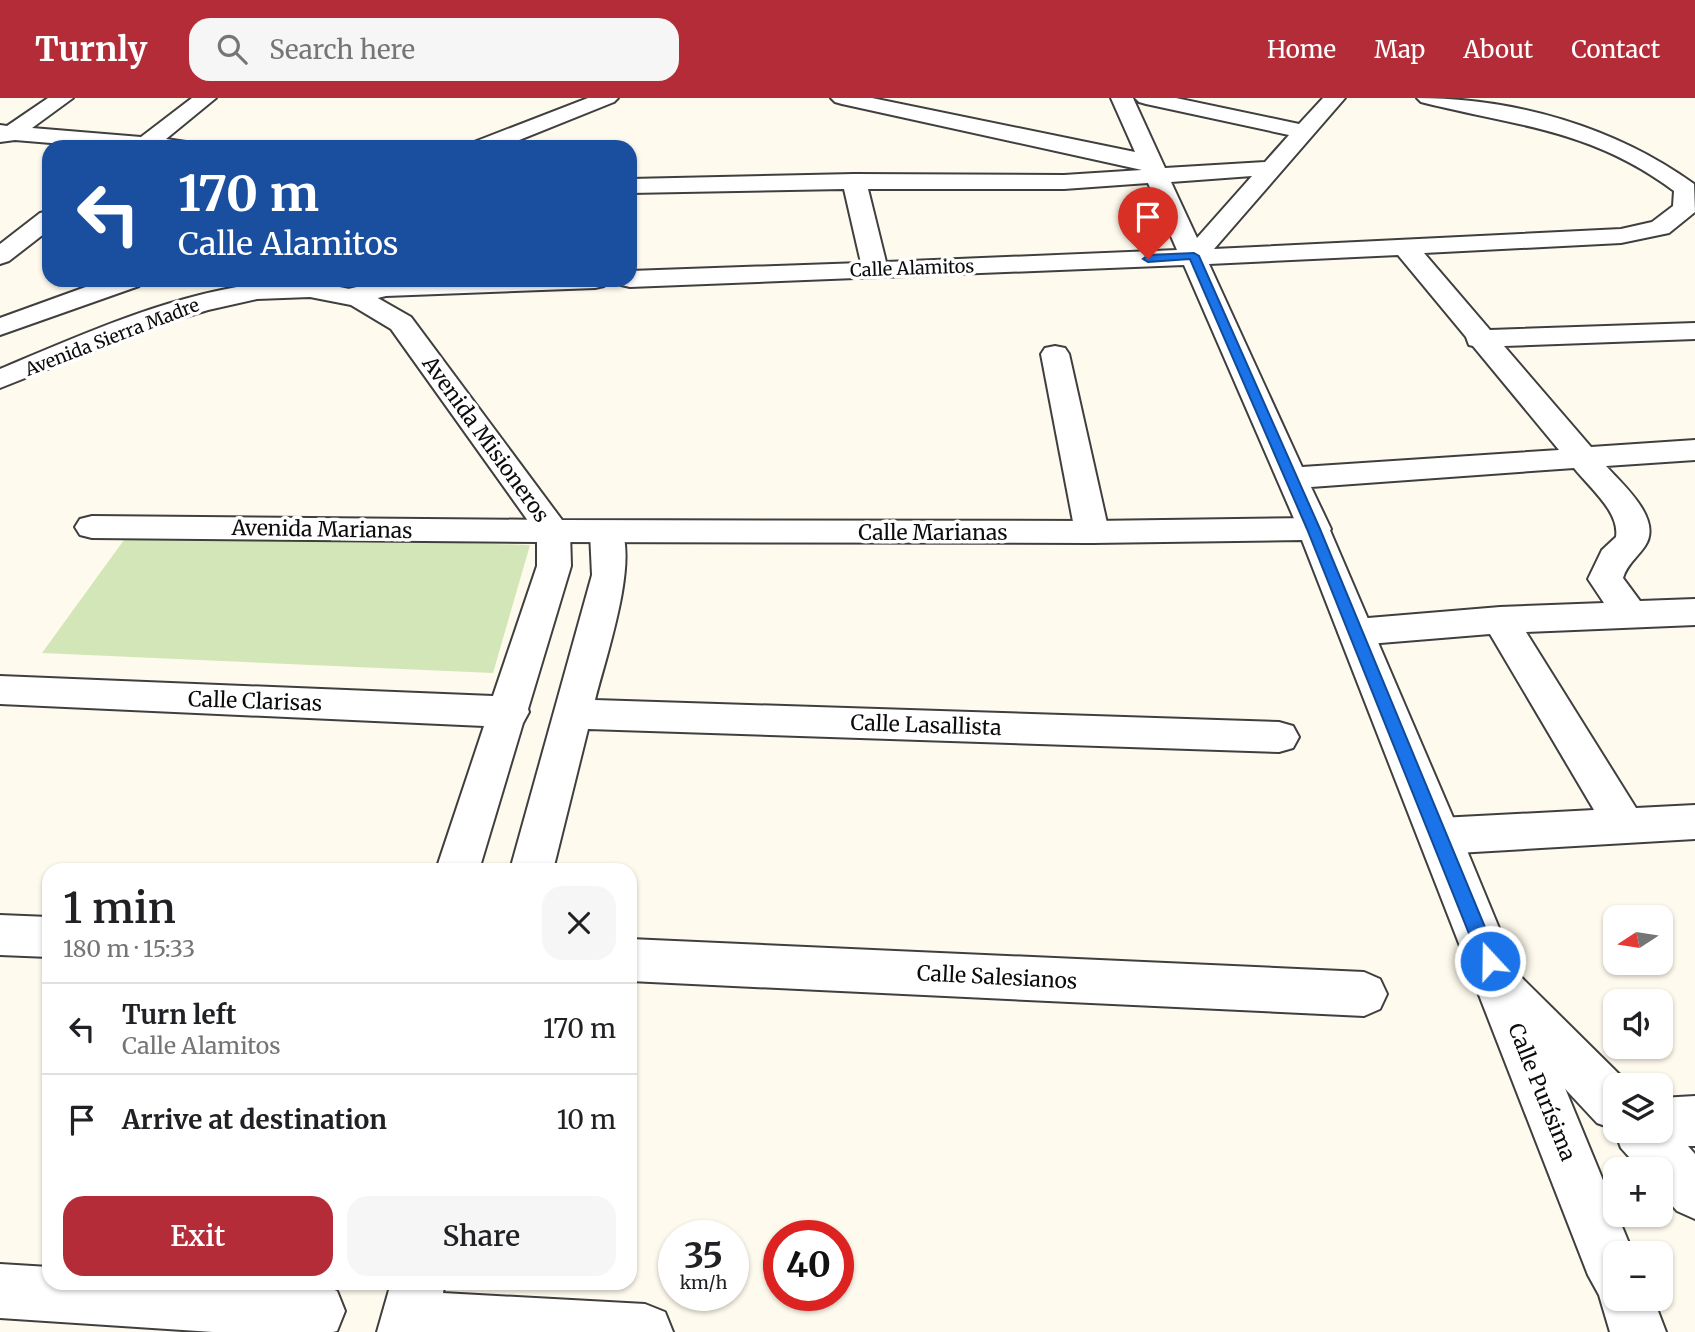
<!DOCTYPE html>
<html lang="en">
<head>
<meta charset="utf-8">
<style>
  body { margin:0; font-family:Merriweather,serif; background:#f6f6f6; color:#202124; height:100vh; display:flex; flex-direction:column; font-size:26px; white-space:nowrap }
  * { box-sizing:border-box; margin:0 }
  p { font-size:23px; color:#757577 }
  .icon { flex:none; width:38px; height:38px; fill:none; stroke:currentColor; stroke-width:2; stroke-linecap:round; stroke-linejoin:round }
  .map { position:relative; flex:1; overflow:hidden }
  .side { position:absolute; left:42px; top:765px; width:595px; height:427px; display:flex; flex-direction:column; background:#fff; border-radius:21px; box-shadow:0 2px 5px #0004 }
  .side>* { flex:none }
  .guide { position:absolute; left:42px; top:42px; width:595px; height:147px; border-radius:21px; box-shadow:0 2px 5px #0004; background:#1a4fa0; color:#fff; overflow:hidden }
  .needle { width:46px; rotate:258deg }
  .controls { position:absolute; left:1603px; top:807px; display:grid; gap:14px }
  .controls a { display:grid; place-items:center; width:70px; height:70px; border-radius:14px; background:#fff; box-shadow:0 2px 5px #0004; font-size:35px }
  .speed { position:absolute; left:658px; top:1122px; display:flex; gap:14px; font-size:35px; font-weight:700; text-align:center }
  .speed>* { display:grid; place-content:center; width:91px; height:91px; border-radius:50%; background:#fff; box-shadow:0 2px 5px #0004; line-height:1 }
  .speed small { font-size:18px; font-weight:400 }
  .speed .limit { border:10px solid #d22; background:#fff; color:#111 }
  .pin { position:absolute; display:grid; place-items:center; width:60px; height:60px; color:#fff; margin:-72px -30px; border-radius:50% 50% 50% 0; rotate:-45deg; box-shadow:0 0 7px #0007 }
  .pin .icon { rotate:45deg }
  .me { position:absolute; width:77px; margin:-38px; rotate:339deg; stroke-linejoin:round; filter:drop-shadow(0 0 5px #0008) }
  .turn { display:flex; align-items:center; gap:24px; height:147px; padding:0 21px; font-size:32px }
  .turn .icon { width:91px; height:91px; stroke-width:2.5 }
  .turn b { display:block; font-size:49px; line-height:60px }
  .round { display:grid; place-items:center; flex:none; width:74px; height:74px; border-radius:21px; background:#f6f6f6 }
  .headline { display:flex; align-items:center; justify-content:space-between; height:119px; padding:0 21px }
  h1 { font-size:42px; font-weight:600; line-height:52px }
  .primary-button { display:flex; gap:14px; margin-top:auto; padding:14px 21px }
  .primary-button a { flex:1; height:80px; border-radius:21px; background:#b52c39; color:#fff; font-size:28px; font-weight:600; line-height:80px; text-align:center }
  .primary-button a+a { background:#f6f6f6; color:#202124 }
  ul { padding:0; list-style:none }
  li { display:flex; align-items:center; gap:21px; height:91px; padding:0 21px; border-top:2px solid #e0e0e0 }
  li div { flex:1 }
  li b { display:block; font-size:26px }
  li em { font-style:normal }
  header { display:flex; align-items:center; gap:42px; box-sizing:border-box; height:98px; padding:0 35px; background:#b52c39; color:#fff }
  header strong { font-size:33px }
  nav { display:flex; gap:38px; margin-inline-start:auto; font-size:24px }
  .search { width:490px; height:63px; background:#f6f6f6; display:flex; align-items:center; gap:18px; box-sizing:border-box; padding:0 24px; border-radius:21px; color:#757577; font-size:26px }
  .map>svg:first-child { display:block }
  .green { fill:#d3e6b8 }
  .lines { fill:none; stroke-linecap:round; stroke-linejoin:round }
  .minor-casing { stroke:#3f3f3f; stroke-width:4 }
  .tertiary-casing { stroke:#3f3f3f; stroke-width:4 }
  .minor { fill:#fff; fill-rule:evenodd }
  .tertiary { fill:#fff; fill-rule:evenodd }
  .route { fill:#1a73e8; stroke:#114b97; stroke-width:2 }
  .labels { text-anchor:middle; dominant-baseline:central; stroke-width:7; stroke-linejoin:round; paint-order:stroke }
  .far-street-label { font-size:18px; fill:#0c0c0c; stroke:#fff }
  .street-label { font-size:21px; fill:#0c0c0c; stroke:#fff }
</style>
</head>
<body>
<header>
<strong>Turnly</strong>
<div class="search"><svg class="icon" aria-label="search" viewBox="0 0 24 24"><circle cx="10" cy="10" r="6"/><path d="M15 15l6 6"/></svg>Search here</div>
<nav><a>Home</a><a>Map</a><a>About</a><a>Contact</a></nav>
</header>
<div class="map">
<svg width="1695" height="1234" viewBox="0 0 1695 1234">
  <rect width="100%" height="100%" fill="#fefaed"/>
  <!-- green -->
  <path class="green" d="M129,435L530,447L493,575L42,555Z"/>
  <g class="lines">
    <!-- minor casing -->
    <g class="minor-casing">
      <g id="minor">
        <path d="M48,0H73L32,30L141,39L192,0H216L166,41L186,44L189,49H99L15,42L0,44V27L7,28Z"/>
        <path d="M588,0H618L614,4L502,49H471L474,44Z"/>
        <path d="M831,0H872L1135,54L1111,0H1133L1165,70L1265,64L1289,37L1146,6L1139,4L1135,0H1176L1299,26L1323,0H1345L1214,151L1621,131L1652,124L1673,108L1674,93C1591,31 1516,28 1421,4L1417,0C1515,0 1615,29 1694,86L1695,114L1669,135L1621,145L1424,155L1490,232L1695,225V241L1504,248L1591,349L1695,342V362L1606,368C1623,387 1663,421 1645,448C1637,460 1627,466 1623,480L1640,503L1695,501V527L1526,534L1636,710L1695,707V741L1440,756L1425,751L1419,738L1425,725L1440,720L1594,712L1490,536L1356,547L1343,543L1338,534L1343,525L1356,521L1500,509L1604,505L1588,481L1602,452L1616,439C1620,414 1589,389 1574,370L1311,389L1331,431L1326,439L1314,442L1302,439L1184,167L630,189L621,187L618,182H630V173L861,165L844,91L630,95V81L854,76L1064,77L1142,72L842,6L835,4ZM1252,78L1197,140L1171,84ZM1148,85L1177,152L886,164L868,91H1064ZM1398,157L1466,239L1469,247L1473,248L1559,352L1302,369L1209,166Z"/>
        <path d="M49,113V132L9,163L0,166V146L40,115Z"/>
        <path d="M386,182H608L604,188L595,190L386,198L353,206L344,204L340,198L344,192Z"/>
        <path d="M1055,248L1065,250L1069,256L1109,434L1104,442L1092,445L1080,442L1075,434L1041,256L1045,250Z"/>
        <path d="M92,418L553,422L565,425L570,433L571,468L528,611L529,614L523,625L479,772H436L484,628L0,606V578L493,598L537,468V444L92,440L80,437L75,429L80,421Z"/>
        <path d="M607,423L619,426C640,461 605,561 595,602L1279,624L1293,628L1299,639L1293,650L1279,654L588,631L553,772H510L592,477L590,434L595,426Z"/>
        <path d="M0,817L49,819V859L0,857Z"/>
        <path d="M630,841L1364,874L1380,881L1387,896L1380,911L1364,918L630,883Z"/>
        <path d="M1503,870L1519,877L1630,987H1615V1032H1661V1000L1695,998V1048H1688L1695,1056V1121L1677,1113L1661,1095V1071H1640L1621,1050L1614,1031L1597,1025L1487,907L1480,892L1487,877Z"/>
        <path d="M0,1166L49,1169V1185H317L337,1193L345,1213L337,1233L333,1234H213L0,1220Z"/>
        <path d="M391,1185H445L443,1195L645,1206L665,1214L673,1234H377Z"/>
      </g>
    </g>
    <!-- tertiary casing -->
    <g class="tertiary-casing">
      <g id="tertiary">
        <path d="M105,182H143L139,188L0,237V220Z"/>
        <path d="M310,183L369,195L411,219L562,422L1092,423L1314,420L1326,423L1461,738L1633,1155H1615V1200H1653L1666,1234H1610L1599,1197L1588,1177L1302,442L1092,445L553,444L541,441L391,231L351,207L310,199L257,201L208,212L156,228L0,290V271C83,236 167,198 256,186C274,183 293,184 310,183Z"/>
      </g>
    </g>
    <!-- minor -->
    <use href="#minor" class="minor"/>
    <!-- tertiary -->
    <use href="#tertiary" class="tertiary"/>
  </g>
  <!-- route -->
  <path class="route" d="M1194,155L1199,158L1320,431L1499,863L1496,869L1490,872L1483,869L1480,863L1307,431L1190,161L1148,164L1143,161L1148,157Z"/>
  <g class="labels">
    <!-- far-street labels -->
    <g class="far-street-label">
      <text transform="translate(912 170) rotate(-2)">Calle Alamitos</text>
      <text transform="translate(112 239) rotate(-21)">Avenida Sierra Madre</text>
    </g>
    <!-- street labels -->
    <g class="street-label">
      <text transform="translate(486 341) rotate(54)">Avenida Misioneros</text>
      <text transform="translate(322 431) rotate(1)">Avenida Marianas</text>
      <text x="933" y="434">Calle Marianas</text>
      <text transform="translate(255 603) rotate(2)">Calle Clarisas</text>
      <text transform="translate(926 627) rotate(2)">Calle Lasallista</text>
      <text transform="translate(997 879) rotate(3)">Calle Salesianos</text>
      <text transform="translate(1542 994) rotate(68)">Calle Purísima</text>
    </g>
  </g>
</svg>
<div class="controls">
<a><svg class="needle" viewBox="-14 -14 28 28"><path d="M0-13l5 13h-10z" fill="#e53935"/><path d="M0 13l5-13h-10z" fill="#757577"/></svg></a>
<a><svg class="icon" aria-label="sound" viewBox="0 0 24 24"><path d="M4 9h4l5-4v14l-5-4H4zM17 9q2 3 0 6"/></svg></a>
<a><svg class="icon" aria-label="layers" viewBox="0 0 24 24"><path d="M12 4l9 5-9 5-9-5zM3 14l9 5 9-5"/></svg></a>
<a>+</a>
<a>−</a>
</div>
<div class="speed"><div>35<small>km/h</small></div><div class="limit">40</div></div>
<div class="pin" style="left:1148px;top:161px;background:#d93025"><svg class="icon" aria-label="arrive" viewBox="0 0 24 24"><path d="M6 21V4h12l-3 4 3 4H6"/></svg></div>
<svg class="me" style="left:1490px;top:863px" viewBox="-20 -20 40 40"><circle r="17" fill="#1a73e8" stroke="#fff" stroke-width="3"/><path d="M0-11L8 9 0 5-8 9z" fill="#fff"/></svg>
<div class="guide">
<div class="turn"><svg class="icon" aria-label="left" viewBox="0 0 24 24"><path d="M17 20v-9H6M10 6l-5 5 5 5"/></svg><div><b>170 m</b>Calle Alamitos</div></div>
</div>
<section class="side">
<div class="headline"><div><h1>1 min</h1><p>180 m · 15:33</p></div><a class="round"><svg class="icon" aria-label="close" viewBox="0 0 24 24"><path d="M6 6l12 12M18 6L6 18"/></svg></a></div>
<ul>
<li><svg class="icon" aria-label="left" viewBox="0 0 24 24"><path d="M17 20v-9H6M10 6l-5 5 5 5"/></svg><div><b>Turn left</b><p>Calle Alamitos</p></div><em>170 m</em></li>
<li><svg class="icon" aria-label="arrive" viewBox="0 0 24 24"><path d="M6 21V4h12l-3 4 3 4H6"/></svg><div><b>Arrive at destination</b></div><em>10 m</em></li>
</ul>
<div class="primary-button"><a>Exit</a><a>Share</a></div>
</section>
</div>
</body>
</html>
